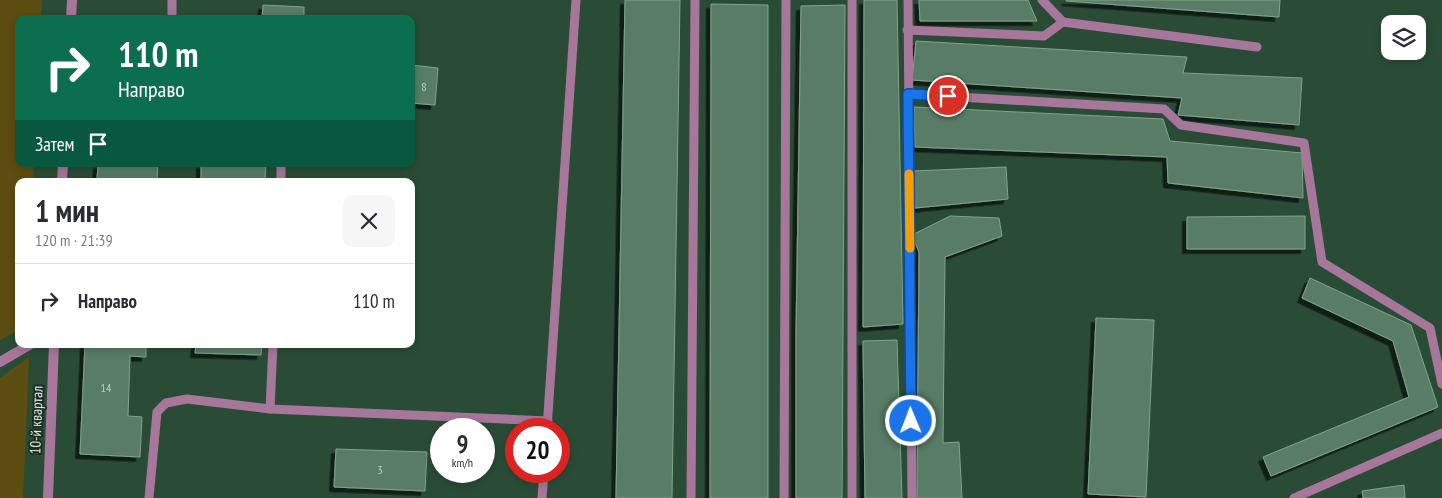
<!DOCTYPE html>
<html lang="ru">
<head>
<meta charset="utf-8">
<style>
  body { margin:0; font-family:"PT Sans Narrow",sans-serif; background:#f7f7f7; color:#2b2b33; height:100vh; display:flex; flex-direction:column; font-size:19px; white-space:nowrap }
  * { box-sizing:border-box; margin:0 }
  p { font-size:16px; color:#7c7c81 }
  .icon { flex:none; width:28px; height:28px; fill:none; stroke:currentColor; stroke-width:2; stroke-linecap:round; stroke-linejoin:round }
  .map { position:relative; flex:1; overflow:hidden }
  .drawer { position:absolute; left:15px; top:178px; width:400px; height:170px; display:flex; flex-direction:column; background:#fff; border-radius:10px; box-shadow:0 2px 8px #0003 }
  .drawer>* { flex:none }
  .hud { position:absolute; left:15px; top:15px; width:400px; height:152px; border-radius:10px; box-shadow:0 2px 8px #0003; background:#0b6e4f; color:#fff; overflow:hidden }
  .controls { position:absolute; left:1381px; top:15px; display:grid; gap:10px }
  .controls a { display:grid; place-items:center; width:45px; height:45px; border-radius:10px; background:#fff; box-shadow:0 2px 8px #0003; font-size:25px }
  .speed { position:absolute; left:430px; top:418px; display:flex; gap:10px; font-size:25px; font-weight:700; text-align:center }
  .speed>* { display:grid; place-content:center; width:65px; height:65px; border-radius:50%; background:#fff; box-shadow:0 2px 8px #0003; line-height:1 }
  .speed small { font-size:12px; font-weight:400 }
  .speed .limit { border:8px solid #d22; background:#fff; color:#111 }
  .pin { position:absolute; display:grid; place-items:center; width:42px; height:42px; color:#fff; margin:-21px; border:2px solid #fff; border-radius:50%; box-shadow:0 1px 5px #0007 }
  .me { position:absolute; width:55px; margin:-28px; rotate:359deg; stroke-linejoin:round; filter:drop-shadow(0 0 4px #0008) }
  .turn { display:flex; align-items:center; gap:18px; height:105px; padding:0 20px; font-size:22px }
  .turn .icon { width:65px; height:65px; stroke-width:2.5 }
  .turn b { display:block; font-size:35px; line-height:42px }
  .then { display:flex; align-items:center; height:48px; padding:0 20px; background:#0003; gap:10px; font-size:19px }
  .round { display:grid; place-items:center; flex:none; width:52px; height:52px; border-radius:10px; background:#f7f7f7 }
  .headline { display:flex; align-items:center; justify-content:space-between; height:85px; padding:0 20px }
  h1 { font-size:30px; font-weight:600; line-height:38px }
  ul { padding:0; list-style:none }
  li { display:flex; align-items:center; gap:15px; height:75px; padding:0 20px; border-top:1px solid #e1e1e2 }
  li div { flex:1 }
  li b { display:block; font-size:19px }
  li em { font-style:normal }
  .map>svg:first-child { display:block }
  .green { fill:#5c4d11 }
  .building { fill:#597c65; stroke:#80a48c; filter:url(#shadow) }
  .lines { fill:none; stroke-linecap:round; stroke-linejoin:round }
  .lane { stroke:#a6779b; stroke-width:9 }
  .street { stroke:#a6779b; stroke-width:10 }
  .route-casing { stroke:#114b97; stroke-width:12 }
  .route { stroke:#1a73e8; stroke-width:9 }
  .slow { stroke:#f59e0b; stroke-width:9 }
  .labels { text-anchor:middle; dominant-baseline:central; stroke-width:4; stroke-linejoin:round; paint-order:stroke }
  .number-label { font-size:12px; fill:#b9d0c0 }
  .street-label { font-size:15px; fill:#d9ecdf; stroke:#1f2e24 }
</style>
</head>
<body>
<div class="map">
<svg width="1442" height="498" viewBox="0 0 1442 498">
  <defs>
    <filter id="shadow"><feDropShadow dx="-4.5" dy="4.5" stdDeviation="0" flood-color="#0009"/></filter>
  </defs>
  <rect width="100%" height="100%" fill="#2a4c36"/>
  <!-- green -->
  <g class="green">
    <path d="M0,0H42L41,19H19V164H34L33,181H19V330L0,340Z"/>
    <path d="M29,357L23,498H0V378Z"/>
  </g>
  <!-- building -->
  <g class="building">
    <path d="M625,0H680L672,498H616Z"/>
    <path d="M864,0H897L903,324L863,327Z"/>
    <path d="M919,0H1028L1037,21H920Z"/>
    <path d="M1066,0H1280L1279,17L1066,1Z"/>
    <path d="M711,4L768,5V498H710Z"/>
    <path d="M263,5L304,7V19H262Z"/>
    <path d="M845,5L842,498H796V333L801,6Z"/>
    <path d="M916,41L1187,57L1183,73L1302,78L1299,125L1178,115L1182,98L912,80Z"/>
    <path d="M411,65L438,68L435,105L411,103Z"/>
    <path d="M914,107L1163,119L1170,141L1302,153L1303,198L1168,183L1167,157L915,147Z"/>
    <path d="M98,164H158L157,181H97Z"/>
    <path d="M201,164H266L265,181H201Z"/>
    <path d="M1006,167L1008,199L915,208L913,171Z"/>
    <path d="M950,216L999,218L1002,236L945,257L943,443L959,442L962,498H917L919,252L912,235Z"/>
    <path d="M1305,216V249H1187V217Z"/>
    <path d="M1310,278L1411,325L1438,407L1271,476L1263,457L1409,397L1393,341L1302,298Z"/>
    <path d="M1096,318L1154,320L1146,497L1088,494Z"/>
    <path d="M897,340L902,498H865L863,341Z"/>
    <path d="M85,344H146V357L130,356L128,416L142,417L140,457L80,454Z"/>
    <path d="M196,344H262L261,355L195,353Z"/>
    <path d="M336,449L427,452L425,491L334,487Z"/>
    <path d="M1404,485L1405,498H1363L1362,491Z"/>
  </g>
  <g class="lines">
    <!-- lane -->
    <g class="lane">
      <path d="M852,0V498"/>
      <path d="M908,0L912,498"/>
      <path d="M1042,0L1063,22"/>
      <path d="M172,19V0"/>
      <path d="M907,30L1044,36L1063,22L1257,47"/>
      <path d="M908,94L1164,109L1181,125L1304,143L1322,262L1430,328L1442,384"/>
      <path d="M281,181V164"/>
      <path d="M270,409L273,344"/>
      <path d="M547,429L576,0"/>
      <path d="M149,498L157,412L166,403L187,399L270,409L548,421"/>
      <path d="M542,498L544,471"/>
      <path d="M691,498L695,0"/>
      <path d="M784,498L786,0"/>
      <path d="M1294,498L1442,433"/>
    </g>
    <!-- street -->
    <g class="street">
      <path d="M71,19L72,0"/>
      <path d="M62,181L63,164"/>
      <path d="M0,362L31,344"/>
      <path d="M48,498L54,344"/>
    </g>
  </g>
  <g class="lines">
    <!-- route casing -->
    <g class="route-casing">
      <path id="route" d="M911,421L908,94L948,96"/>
    </g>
    <!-- route -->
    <use href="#route" class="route"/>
    <!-- slow -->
    <path class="slow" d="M909,174L910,248"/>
  </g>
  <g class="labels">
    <!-- number labels -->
    <g class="number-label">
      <text x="424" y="86">8</text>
      <text x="106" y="387">14</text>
      <text x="380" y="469">3</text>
    </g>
    <!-- street labels -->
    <g class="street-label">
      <text transform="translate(36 420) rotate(-88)">10-й квартал</text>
    </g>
  </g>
</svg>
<div class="controls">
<a><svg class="icon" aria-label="layers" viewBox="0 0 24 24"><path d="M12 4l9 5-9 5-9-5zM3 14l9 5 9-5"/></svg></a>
</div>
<div class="speed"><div>9<small>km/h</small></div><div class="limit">20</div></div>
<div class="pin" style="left:948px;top:96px;background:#d93025"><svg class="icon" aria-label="arrive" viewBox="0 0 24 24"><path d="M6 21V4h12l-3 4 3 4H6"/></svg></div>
<svg class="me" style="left:911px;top:421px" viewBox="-20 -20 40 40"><circle r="17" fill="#1a73e8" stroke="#fff" stroke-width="3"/><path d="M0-11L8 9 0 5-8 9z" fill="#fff"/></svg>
<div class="hud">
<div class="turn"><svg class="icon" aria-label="right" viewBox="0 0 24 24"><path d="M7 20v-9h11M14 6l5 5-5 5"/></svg><div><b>110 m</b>Направо</div></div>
<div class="then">Затем<svg class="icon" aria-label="arrive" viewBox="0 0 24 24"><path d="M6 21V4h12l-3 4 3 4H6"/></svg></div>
</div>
<section class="drawer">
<div class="headline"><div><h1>1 мин</h1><p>120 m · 21:39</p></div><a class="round"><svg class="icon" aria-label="close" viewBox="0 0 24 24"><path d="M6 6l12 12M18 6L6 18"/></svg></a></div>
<ul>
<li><svg class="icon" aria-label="right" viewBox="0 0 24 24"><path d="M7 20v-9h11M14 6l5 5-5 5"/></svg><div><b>Направо</b></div><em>110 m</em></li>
</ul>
</section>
</div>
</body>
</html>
